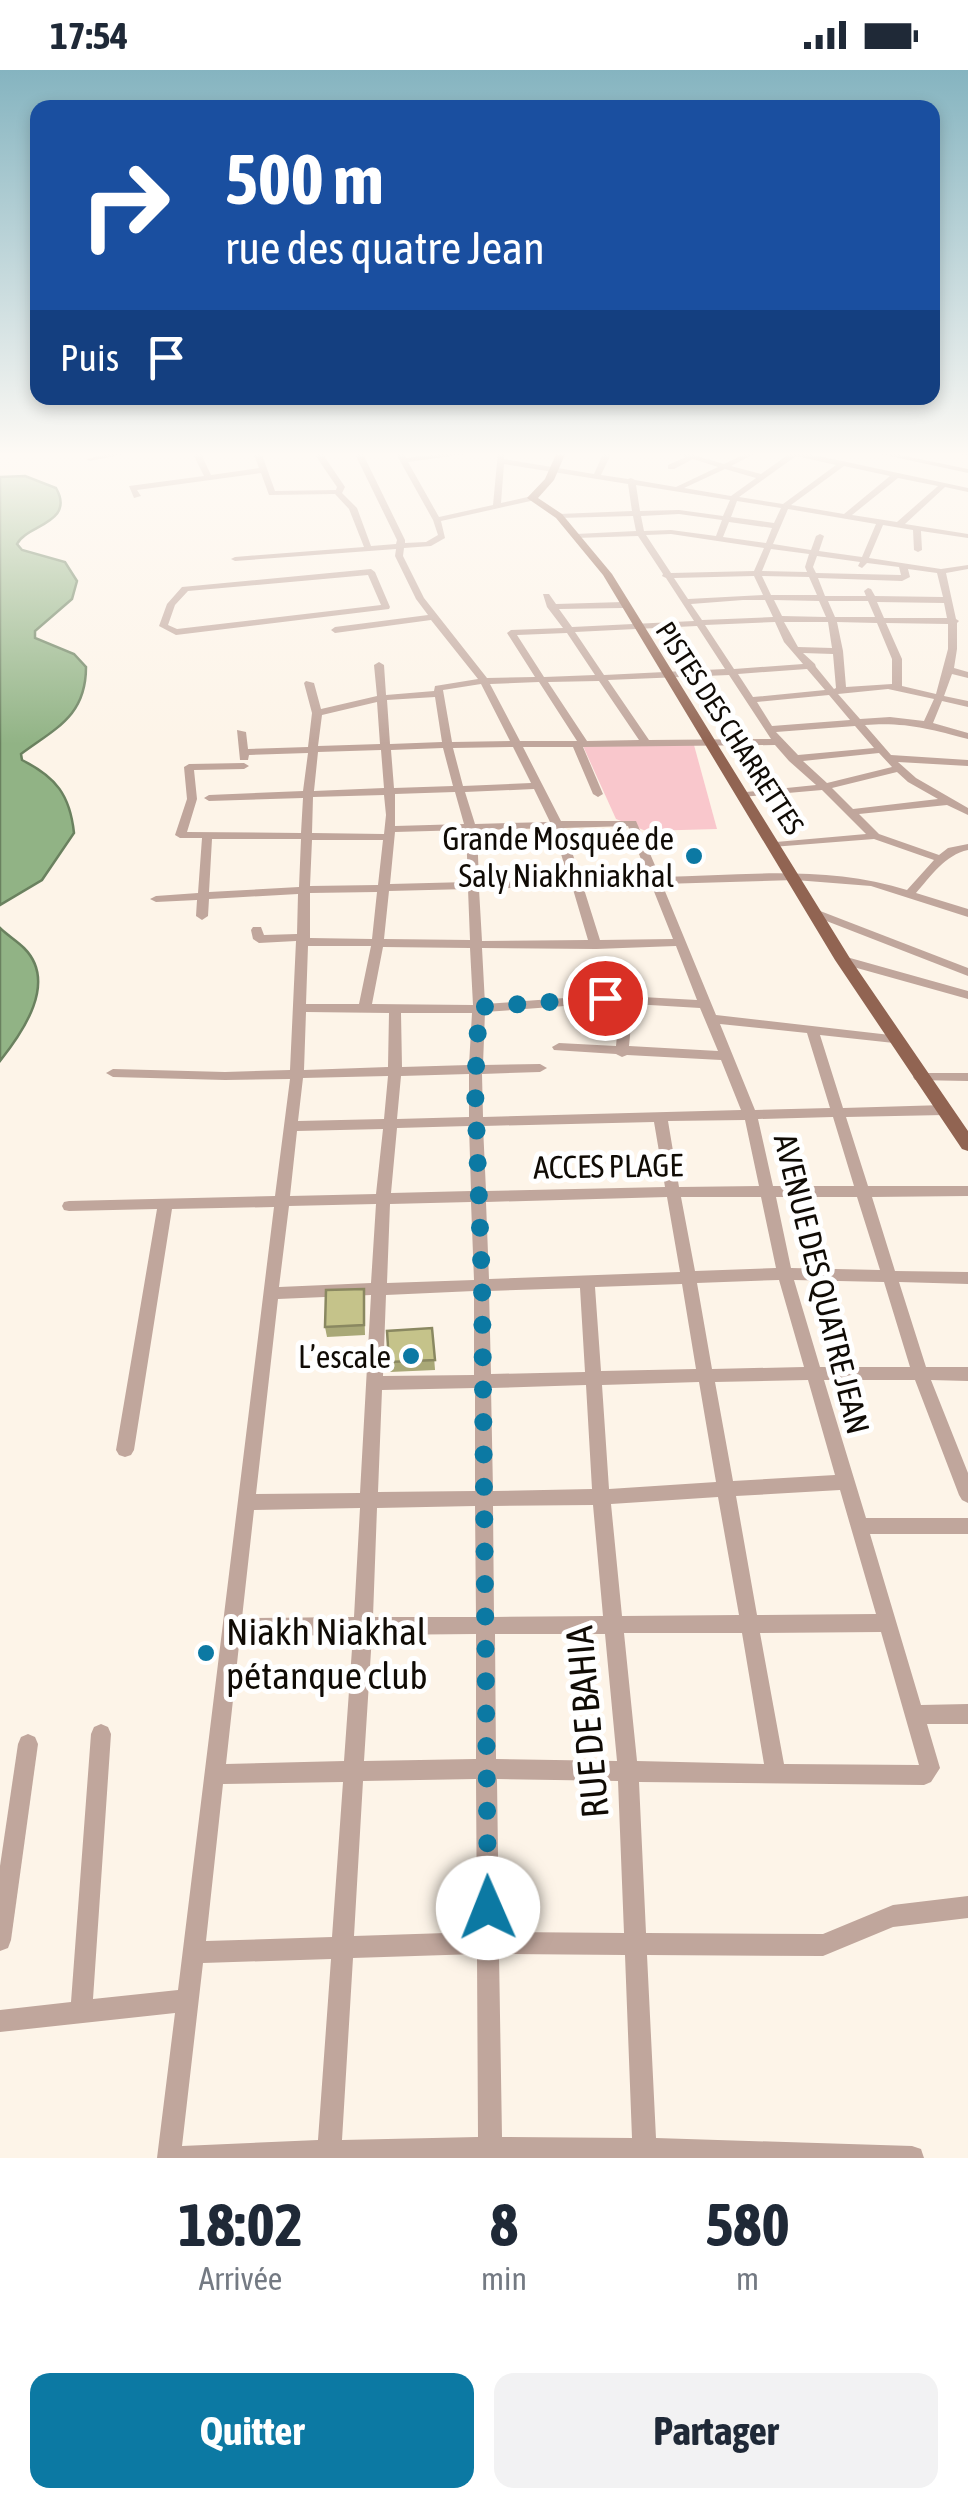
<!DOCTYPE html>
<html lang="fr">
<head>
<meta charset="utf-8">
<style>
  body { margin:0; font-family:"Asap Condensed",sans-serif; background:#f2f2f3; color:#1f2937; height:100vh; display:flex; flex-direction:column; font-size:38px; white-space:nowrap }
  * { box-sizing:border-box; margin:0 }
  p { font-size:32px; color:#747a83 }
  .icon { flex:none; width:55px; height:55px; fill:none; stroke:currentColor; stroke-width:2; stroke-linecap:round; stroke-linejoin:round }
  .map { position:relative; height:2088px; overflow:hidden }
  .panel { display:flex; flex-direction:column; background:#fff; flex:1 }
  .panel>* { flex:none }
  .guide { position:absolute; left:30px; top:30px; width:910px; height:305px; border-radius:20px; box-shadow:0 5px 15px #0003; background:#1a4fa0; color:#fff; overflow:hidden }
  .pin { position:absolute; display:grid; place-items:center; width:85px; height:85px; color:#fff; margin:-42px; border:5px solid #fff; border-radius:50%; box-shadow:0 2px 10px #0007 }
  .me { position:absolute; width:110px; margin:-55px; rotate:359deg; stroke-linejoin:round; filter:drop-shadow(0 0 8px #0008) }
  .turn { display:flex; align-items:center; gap:35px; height:210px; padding:0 30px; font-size:45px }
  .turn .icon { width:130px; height:130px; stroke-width:2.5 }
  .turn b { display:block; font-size:70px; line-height:85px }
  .then { display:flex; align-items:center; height:95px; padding:0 30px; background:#0003; gap:20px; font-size:38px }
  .eta { display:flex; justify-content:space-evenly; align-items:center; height:170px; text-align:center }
  .eta b { font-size:60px; font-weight:700; line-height:70px }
  .cta { display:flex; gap:20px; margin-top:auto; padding:20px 30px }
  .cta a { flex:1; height:115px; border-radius:20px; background:#0c79a3; color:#fff; font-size:40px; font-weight:700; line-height:115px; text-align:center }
  .cta a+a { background:#f2f2f3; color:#1f2937 }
  .status { display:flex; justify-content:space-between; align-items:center; height:70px; padding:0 50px; background:#fff; direction:ltr }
  .status svg { height:28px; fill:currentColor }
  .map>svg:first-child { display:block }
  .green { fill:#f9c7cc }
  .water { fill:#91b385; stroke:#6a815f; stroke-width:2.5 }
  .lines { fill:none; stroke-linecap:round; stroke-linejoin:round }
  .minor { fill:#c0a69c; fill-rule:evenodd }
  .major { fill:#916452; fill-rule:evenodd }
  .wall { fill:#a9a877 }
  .building { fill:#c5c38a; stroke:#8a8861; stroke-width:2.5 }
  .route { stroke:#0c79a3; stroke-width:18; stroke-dasharray:0 32.4 }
  .poi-dot { fill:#0c79a3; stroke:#fff; stroke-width:4 }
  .labels { text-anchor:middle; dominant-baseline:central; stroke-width:10; stroke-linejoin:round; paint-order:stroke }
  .far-street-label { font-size:28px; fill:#100b05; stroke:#fff }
  .poi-label { font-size:32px; fill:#100b05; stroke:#fff; text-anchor:end }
  .street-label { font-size:32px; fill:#100b05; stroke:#fff }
  .near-poi-label { font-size:38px; fill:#100b05; stroke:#fff; text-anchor:start }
  .near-street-label { font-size:38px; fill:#100b05; stroke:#fff }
</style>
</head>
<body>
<div class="status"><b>17:54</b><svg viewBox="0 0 49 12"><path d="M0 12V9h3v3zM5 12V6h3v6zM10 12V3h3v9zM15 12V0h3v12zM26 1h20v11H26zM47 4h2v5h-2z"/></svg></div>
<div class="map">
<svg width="968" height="2088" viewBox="0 0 968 2088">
  <rect width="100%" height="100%" fill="#fdf4e8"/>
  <!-- green -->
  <path class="green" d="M694,675L717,759L646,761L616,749L583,676Z"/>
  <!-- water -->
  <g class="water">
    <path d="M25,406L56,418C76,453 26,455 17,474L22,480L65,492L77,511L72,529L35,561V568L74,584L86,597C86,646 56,658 21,684L22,690C56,707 70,725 74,763L42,810L0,835V407Z"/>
    <path d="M0,858C7,865 17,871 24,878C58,912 23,962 0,991Z"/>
  </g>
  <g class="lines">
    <!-- minor -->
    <g class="minor">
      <path d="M118,382H134L90,391L86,389Z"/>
      <path d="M192,382H200L211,405L259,398L253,382H261L275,421L336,420L337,417L315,385L322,383L345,417L342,423L357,438L371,476L396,474L397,470L354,382H362L405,470V473L426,472L438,465L433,450L395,382H403L406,388L458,382H479L408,392L439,447L493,435L498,382H504V389L594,404L604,382H612L601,405L628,409L631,408L635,410L676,417L718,397L693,389L674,399H668V395L686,387L672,382H683L724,394L749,382H758L731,396L761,404L792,382H800L968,418V422L945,417L905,454L968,464V468L921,461L922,480L918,482L914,480L913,460L883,455L869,488L941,499L968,495V499L946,503L956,549L959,551L957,553V579L954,598L968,602V608L952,604L944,626L968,631V637L942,631L933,653L968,663V669C929,659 906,652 865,655L891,685L968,690V696L898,692L916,708L968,738V745L947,735L859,744L879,764L939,785L948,778L968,774V780C945,785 931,806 916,823L968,839V847L871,816L795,810L662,814L716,945L899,966L901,969L894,973L820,965L843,1038L944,1035L951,1040L944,1045L846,1047L868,1116H968V1126L872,1127L895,1201L968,1202V1214L899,1212L926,1297H968V1311L931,1310L968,1403V1433L962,1430L959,1425L915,1310H824L866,1448H968V1464H870L921,1635L968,1634V1654H927L940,1698L931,1712L924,1715L639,1712L646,1863L823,1864L893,1835L968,1826V1848L893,1857L823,1886L647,1885L656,2068L912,2076L921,2079L924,2088H157L175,1943L0,1962V1940L71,1932L91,1664L94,1657L101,1654L108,1657L111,1664L93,1929L178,1920L274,1137L172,1139L134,1380L131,1385L125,1387L119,1385L116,1380L157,1139L69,1141L64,1140L62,1136L64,1132L69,1131L275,1126L290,1009L225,1010L113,1007L106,1003L113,999L225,1002L290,1000L296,871L259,873L253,869L251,860L253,857H261L264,865L297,864L298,824L209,829L208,846L202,850L196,846L197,830L156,832L150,829L156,826L198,823L202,768H180L175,765L187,729L184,697L189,694L244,693L249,696L244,699L194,700L197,729L187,762L301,763L303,728L209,731L204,728L209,725L303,721L308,683L249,685L248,690H240L237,660L246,662L248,679L308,677L312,643L304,613L306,611L314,613L321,639L377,626L374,595L379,592L384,595L386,625L434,621L435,616L478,609L431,550L335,563L331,560L335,557L428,545L416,529L395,486L396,479L235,491L231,489L235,487L364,477L349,439L335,424L269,425L261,403L137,420L141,426L134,428L129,416L204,406ZM796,386L836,395L783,434L739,427ZM504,394L628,414L632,441L559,444L555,446L559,448L633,446L636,461L576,464L572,466L576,468L638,466L663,504L662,506L666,508L694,551L572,557L559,539L623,538L627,535L623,532L556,534L549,524H543L547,537L563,558L511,560L507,563L535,607L487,608L424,528L403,486L404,478L431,476L445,468L441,451L535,430V426H532L501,433ZM844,396L890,406L844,444L791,435ZM725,399L756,408L731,426L684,418ZM898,408L938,416L897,452L852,445ZM636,415L730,430L723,446L679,440L640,441ZM737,431L781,438L774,453L731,447ZM788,439L876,454L862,487L819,481L824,466L820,464L816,466L811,480L773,474ZM679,444L722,450L716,466L671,460L644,461L641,446ZM729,452L772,458L766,473L723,467ZM671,464L764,478L754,501L671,503L646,465ZM771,479L809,484L805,497L807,502L762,501ZM817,486L860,492L858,496L862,498L867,493L899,497L901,505L816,503L813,497ZM908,499L937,503L943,527L875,526L871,519L868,518L864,521L866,526H825L818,508L902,511L910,507ZM754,506L763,525L688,529L674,508ZM762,506L809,507L817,525H771ZM743,530H765L773,547L702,550L691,534ZM774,530L819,531L826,547L782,546ZM828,531H868L875,547H835ZM877,532L944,533L947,548H884ZM775,552L784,572L803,594L734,599L705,555ZM784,552H828L832,578L798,577ZM837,552L877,553L892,589V614L846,617L843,581ZM886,553L948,554V579L936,624L902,616V589ZM697,556L725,599L604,605L575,562ZM567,563L595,605L544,607L517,565ZM803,583L833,584L836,618L834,619L816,597L815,594ZM807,599L825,620L753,627L738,604ZM729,605L771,669L649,670L608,610ZM599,611L639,670L587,671L548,612ZM539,612L577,671H520L490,614ZM481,614L510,671L452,672L443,620ZM888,619L934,629L924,651L890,647L860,649L838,624ZM829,625L850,650L772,656L757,632ZM435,627L442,672L390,674L387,630ZM377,632L380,674L318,676L322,645ZM855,656L874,678L798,685L776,662ZM775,675L789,691L816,715L746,722L741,725L742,727L822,720L866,764L776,772L772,773V777L874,769L934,790L907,820C827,795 741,805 660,807L636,751H561L523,677H573L593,724L598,727L603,724L583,677ZM513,677L531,713L463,716L453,678ZM443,678L453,716L394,718L391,680ZM381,680L384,718L314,721L318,682ZM879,683L892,697L827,713L803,691ZM897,702L908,712L938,729L853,739L832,718ZM534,719L550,752L475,754L465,722ZM455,722L464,754L395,756V724ZM384,725L386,745L384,764L312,763L313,727ZM628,756L648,807L581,809L564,758ZM553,758L569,810L479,812L477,760ZM466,760L468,812L390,814L395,762ZM212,769H301L299,817L209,822ZM312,770H383L378,815L310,816ZM651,814L673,869L600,870L583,816ZM572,816L588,870L482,871L479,819ZM468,819L470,870L384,869L389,821ZM377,822L372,869L310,868V823ZM308,876H371L359,934H306ZM676,876L697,930L605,925L485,934L482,878L596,879ZM383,877L470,878L473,935L372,934ZM605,933L620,934L616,976L559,973L552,977L554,980L616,984L622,987L627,985L721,990L741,1040L483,1047L482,1004L540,1002L547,998L540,994L483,995L485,942ZM633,934L700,938L718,981L629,976ZM306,942L389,943L388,997L304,1000ZM401,943H472L469,995L402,997ZM720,954L807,963L830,1038L755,1040ZM469,1004V1047L397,1049L401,1006ZM388,1006L384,1049L298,1051L303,1008ZM833,1047L854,1116H773L758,1049ZM745,1050L759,1116L679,1117L668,1051ZM654,1052L665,1117L486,1121L483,1056ZM469,1056L471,1121L391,1123L397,1058ZM383,1059L376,1124L290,1126L297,1061ZM667,1127L680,1202L489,1209L486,1132ZM681,1127H761L776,1198L695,1201ZM776,1127H857L880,1200L791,1198ZM471,1132L474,1210L387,1213L390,1134ZM376,1134L371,1213L279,1217L289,1136ZM779,1210L804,1297L712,1299L697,1213ZM794,1210L884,1212L910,1297H820ZM682,1214L696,1299L601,1301L595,1217ZM580,1218L585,1302L491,1304L489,1221ZM474,1221V1305L383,1306L386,1225ZM371,1225L360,1423L256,1424L278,1229ZM808,1310L835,1405L733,1411L715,1312ZM699,1312L716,1412L609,1419L602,1315ZM586,1315L592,1419L493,1421L491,1318ZM475,1318V1421L378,1422L382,1320ZM840,1420L876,1544L757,1545L736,1426ZM718,1427L739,1545L622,1546L611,1434ZM593,1435L603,1546L494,1547L493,1436ZM475,1436L476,1547H373L377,1438ZM360,1438L354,1547L242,1548L254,1440ZM881,1562L919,1695L784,1694L760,1563ZM624,1563H742L764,1694L637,1691ZM476,1564V1689L364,1691L372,1565ZM495,1564H605L617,1691L496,1689ZM353,1565L344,1691L226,1694L240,1566ZM476,1709L477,1862L354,1866L363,1711ZM497,1709L618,1711L624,1863L499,1862ZM343,1712L332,1867L206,1871L223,1714ZM477,1884L478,2067L342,2070L353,1888ZM499,1884L625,1885L632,2068L502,2067ZM331,1889L318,2070L182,2076L203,1893Z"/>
      <path d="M871,382H885L968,399V403Z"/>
      <path d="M959,382H968V385L959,384Z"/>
      <path d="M371,499L375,502L390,537L389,539L176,565L159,556L167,534L182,517ZM368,505L381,535L177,559L168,555L175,535L188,521Z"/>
      <path d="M815,839L968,898V906L811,845L809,843Z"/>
      <path d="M843,886L968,921V929L839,893L837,890Z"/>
      <path d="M920,1003H968V1011L915,1010L913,1007L915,1004Z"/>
      <path d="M28,1664L35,1667L38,1674L11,1870L8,1878L0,1881V1796L18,1674L21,1667Z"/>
    </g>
    <!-- major -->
    <path class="major" d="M557,382H566L554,410L538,428L562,444L612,504L851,890L968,1061V1081L962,1079L835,890L603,505L556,448L527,428L545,409Z"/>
  </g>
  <!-- wall -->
  <g class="wall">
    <path d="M364,1229L365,1265L327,1267L325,1257Z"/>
    <path d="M432,1258L435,1300L390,1302L389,1292Z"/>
  </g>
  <!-- building -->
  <g class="building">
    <path d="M364,1219V1255L325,1257L326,1220Z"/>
    <path d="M432,1258L435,1290L389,1292L387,1261Z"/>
  </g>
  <!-- sky -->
  <linearGradient id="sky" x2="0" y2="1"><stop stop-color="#85b4c0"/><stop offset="0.57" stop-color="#fefaf5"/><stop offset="1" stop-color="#fefaf5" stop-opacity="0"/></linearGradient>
  <rect width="968" height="674" fill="url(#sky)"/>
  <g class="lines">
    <!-- route -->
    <path class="route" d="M488,1838L482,1214L475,1018L479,937L605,928"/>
  </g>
  <!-- markers -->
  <g class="poi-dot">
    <circle cx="694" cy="786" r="10"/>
    <circle cx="411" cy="1286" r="10"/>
    <circle cx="206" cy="1583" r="10"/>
  </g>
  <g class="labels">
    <!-- far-street labels -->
    <g class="far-street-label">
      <text transform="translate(730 658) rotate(57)">PISTES DES CHARRETTES</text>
    </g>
    <!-- poi labels -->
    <g class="poi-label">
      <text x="674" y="768">Grande Mosquée de<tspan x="674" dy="37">Saly Niakhniakhal</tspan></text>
      <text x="391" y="1286">L’escale</text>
    </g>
    <!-- street labels -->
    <g class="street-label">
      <text transform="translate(608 1096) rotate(-1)">ACCES PLAGE</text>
      <text transform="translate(822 1214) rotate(76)">AVENUE DES QUATRE JEAN</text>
    </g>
    <!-- near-poi labels -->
    <g class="near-poi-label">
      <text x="226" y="1561">Niakh Niakhal<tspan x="226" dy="44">pétanque club</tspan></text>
    </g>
    <!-- near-street labels -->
    <g class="near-street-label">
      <text transform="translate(587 1652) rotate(-95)">RUE DE BAHIA</text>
    </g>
  </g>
</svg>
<div class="pin" style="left:605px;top:928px;background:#d93025"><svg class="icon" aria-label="arrive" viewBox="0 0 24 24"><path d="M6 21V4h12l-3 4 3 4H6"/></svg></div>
<svg class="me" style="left:488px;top:1838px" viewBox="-20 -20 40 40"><circle r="19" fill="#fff"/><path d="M0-13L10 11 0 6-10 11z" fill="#0c79a3"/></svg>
<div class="guide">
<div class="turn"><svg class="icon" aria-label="right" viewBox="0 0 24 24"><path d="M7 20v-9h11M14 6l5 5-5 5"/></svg><div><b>500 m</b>rue des quatre Jean</div></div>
<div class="then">Puis<svg class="icon" aria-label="arrive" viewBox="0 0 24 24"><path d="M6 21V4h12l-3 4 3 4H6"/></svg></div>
</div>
</div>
<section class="panel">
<div class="eta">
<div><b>18:02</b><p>Arrivée</p></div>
<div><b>8</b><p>min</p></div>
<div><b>580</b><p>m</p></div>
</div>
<div class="cta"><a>Quitter</a><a>Partager</a></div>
</section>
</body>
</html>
